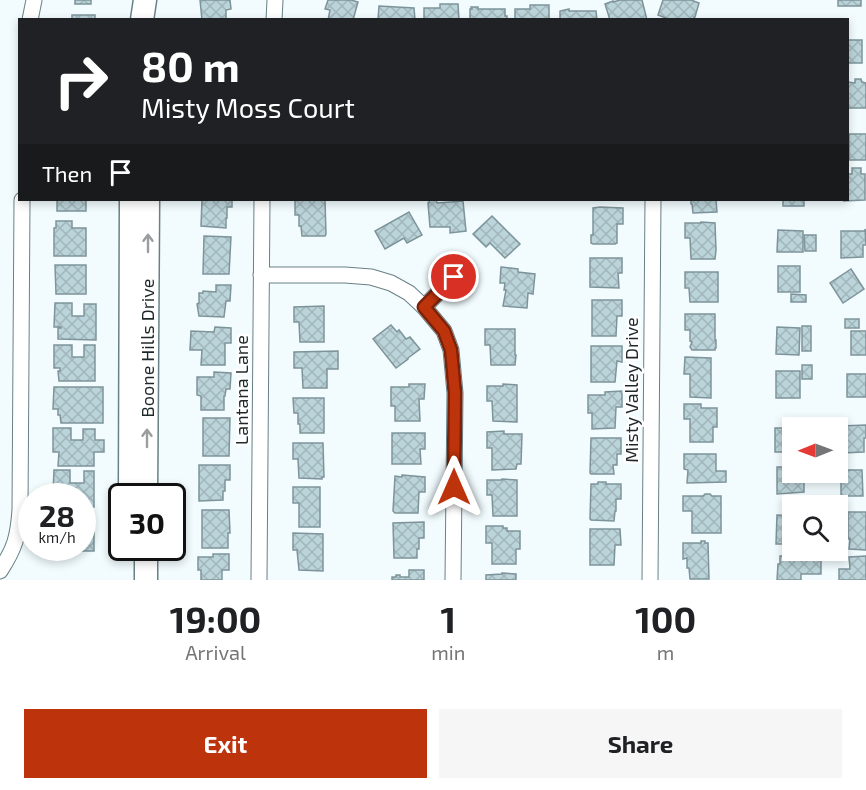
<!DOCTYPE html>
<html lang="en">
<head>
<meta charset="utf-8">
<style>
  body { margin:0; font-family:"Exo 2",sans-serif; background:#f6f6f6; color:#202124; height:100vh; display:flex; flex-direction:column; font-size:22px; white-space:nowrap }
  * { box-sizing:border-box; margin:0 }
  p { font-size:20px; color:#757577 }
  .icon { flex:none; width:33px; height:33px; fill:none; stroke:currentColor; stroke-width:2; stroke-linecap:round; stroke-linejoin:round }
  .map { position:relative; height:580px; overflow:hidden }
  .details { display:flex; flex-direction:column; background:#fff; flex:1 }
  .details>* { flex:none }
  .top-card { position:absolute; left:18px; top:18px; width:831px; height:183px; border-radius:0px; box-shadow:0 3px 9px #0003; background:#202124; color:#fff; overflow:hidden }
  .needle { width:39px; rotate:269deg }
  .buttons { position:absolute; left:782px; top:417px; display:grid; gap:12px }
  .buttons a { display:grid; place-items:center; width:66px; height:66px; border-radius:0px; background:#fff; box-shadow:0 3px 9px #0003; font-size:30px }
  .speed { position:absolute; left:18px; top:483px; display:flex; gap:12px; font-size:30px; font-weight:700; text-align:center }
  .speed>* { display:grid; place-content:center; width:78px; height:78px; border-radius:50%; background:#fff; box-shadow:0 3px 9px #0003; line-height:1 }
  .speed small { font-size:15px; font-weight:400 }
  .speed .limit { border:3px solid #111; border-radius:9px; background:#fff; color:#111 }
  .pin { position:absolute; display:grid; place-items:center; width:51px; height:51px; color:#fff; margin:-26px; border:3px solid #fff; border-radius:50%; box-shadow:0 2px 6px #0007 }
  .me { position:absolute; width:66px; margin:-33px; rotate:0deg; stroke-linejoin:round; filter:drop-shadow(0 0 4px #0008) }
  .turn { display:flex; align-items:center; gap:21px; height:126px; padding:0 24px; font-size:27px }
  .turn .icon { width:78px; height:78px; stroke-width:2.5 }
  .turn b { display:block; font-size:42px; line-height:51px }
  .then { display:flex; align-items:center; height:57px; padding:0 24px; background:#0003; gap:12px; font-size:22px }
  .eta { display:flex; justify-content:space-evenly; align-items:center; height:102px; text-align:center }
  .eta b { font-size:36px; font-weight:700; line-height:42px }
  .cta { display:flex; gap:12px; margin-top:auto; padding:12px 24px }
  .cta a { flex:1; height:69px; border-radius:0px; background:#bd330c; color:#fff; font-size:24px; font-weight:700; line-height:69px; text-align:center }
  .cta a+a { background:#f6f6f6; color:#202124 }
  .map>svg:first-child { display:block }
  .building { fill:url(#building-cross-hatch); stroke:#7d949a; stroke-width:1.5 }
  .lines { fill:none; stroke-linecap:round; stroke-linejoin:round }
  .street-casing { stroke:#698086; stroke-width:17 }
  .secondary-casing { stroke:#698086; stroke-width:25 }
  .street { stroke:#fff; stroke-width:15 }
  .secondary { stroke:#fff; stroke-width:22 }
  .oneway { stroke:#9a9e9f }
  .route-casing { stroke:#7b2108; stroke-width:15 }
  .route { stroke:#bd330c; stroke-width:10 }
  .labels { text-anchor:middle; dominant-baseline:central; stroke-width:5; stroke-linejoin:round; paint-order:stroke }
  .street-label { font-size:18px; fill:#1e2729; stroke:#fff }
</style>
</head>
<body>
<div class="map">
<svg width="866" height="580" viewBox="0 0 866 580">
  <defs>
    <pattern id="building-cross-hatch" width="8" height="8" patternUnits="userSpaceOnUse" patternTransform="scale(1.5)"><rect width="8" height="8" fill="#bbd4da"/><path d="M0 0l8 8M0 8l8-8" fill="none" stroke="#a0b6bb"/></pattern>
  </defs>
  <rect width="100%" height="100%" fill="#f2fcff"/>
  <!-- building -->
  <g class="building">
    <rect x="75" y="0" width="16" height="4"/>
    <path d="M200,0H230L231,9L226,10V20H202Z"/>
    <path d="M328,0H351L358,2L353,20H328L330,10L325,9Z"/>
    <path d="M620,0H642L647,20H610L605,4L613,1V2Z"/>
    <path d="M663,0H691L699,3L695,17H694L693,20H671L658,15Z"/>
    <rect x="838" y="0" width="23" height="6"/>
    <path d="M440,4H458L459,20H424V8H440Z"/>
    <path d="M530,5H549V20H515V9H530Z"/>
    <path d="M379,6L414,8L415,20H378Z"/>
    <path d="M471,7H478V9H505V16H507V20H470V9H472Z"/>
    <path d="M569,9V11H596L597,20H560V11Z"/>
    <rect x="72" y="15" width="23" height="5"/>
    <rect x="848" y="40" width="14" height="23"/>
    <path d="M855,79H861L862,82L866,83V108H848V82L855,83Z"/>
    <rect x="849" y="134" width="17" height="26"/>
    <path d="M852,168H861V174H865V200L843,201L848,200V174H852Z"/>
    <rect x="57" y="200" width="29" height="11"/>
    <path d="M202,200H232V207H227V218H226V228L201,226Z"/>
    <path d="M295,200H325L326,234L325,236H302L301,226H299V215H295Z"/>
    <path d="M429,200H436L437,203L463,201L466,231L450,233V227H430L428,203H429Z"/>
    <path d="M691,200H716L717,212L693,213L692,204H691Z"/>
    <rect x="783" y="200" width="21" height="6"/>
    <path d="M600,207L623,208V224H617V243L615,244H593L591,243V235H593V208Z"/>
    <path d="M409,212L422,235L407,243L404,238L385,249L375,231Z"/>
    <path d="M492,216L520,244L505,258L490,243L486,247L473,234Z"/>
    <path d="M56,221H72V228H86V256H54V228H56Z"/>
    <path d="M701,222L715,223L716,250L715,259H691L690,238H685V223H701Z"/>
    <path d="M865,229L866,245H863V257L841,258V231H864L866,232Z"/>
    <path d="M778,230L803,231V252H777Z"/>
    <path d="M804,235H816V251H805Z"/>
    <path d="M204,236L231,237L229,274H203Z"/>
    <path d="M590,258H622V273H618L619,288L590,287Z"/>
    <path d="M55,265H86V294H56Z"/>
    <rect x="778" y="266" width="22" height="26"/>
    <path d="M501,267L518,269V272L535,274L533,294L528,293L527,308L503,306L506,290H504L505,283H500Z"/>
    <path d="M851,269L864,289L843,303L830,283Z"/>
    <path d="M685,272H718V302H690L689,288H685Z"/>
    <path d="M216,285H231L230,301H226L224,317L199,316L197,304L199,303V293H203V291L216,292Z"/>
    <path d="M791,294L806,295V302H791Z"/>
    <path d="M592,300H622V316H617L616,336H592Z"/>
    <path d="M55,303H72V316H84V304H96V340L58,339V328H61V327H54Z"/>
    <path d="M324,306V342H300L299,322H294V307Z"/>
    <path d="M685,314H715V340H716V348H715V350H692L690,347L692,342L690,341V330H685Z"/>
    <rect x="845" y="319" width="14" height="9"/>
    <path d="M391,325L397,332L399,330L406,339L410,337L420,349L408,358V359L396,368L373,339Z"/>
    <rect x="802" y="326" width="9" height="25"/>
    <path d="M215,327L231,328V343H225V365H201L202,350H190L191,331L214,332Z"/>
    <path d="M777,327L800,328L799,355L776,354Z"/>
    <path d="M485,329H515V355H516L515,365H491L490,345H485Z"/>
    <rect x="851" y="331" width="15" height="24"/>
    <path d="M54,345H72V357H84V345H95V381H59L58,371H60V368H54Z"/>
    <path d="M591,346H622V362L617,361L615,382H591Z"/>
    <path d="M338,351V369H327V388H303L302,368H294V352Z"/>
    <path d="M685,357L711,358V398L690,397V374H684Z"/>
    <rect x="802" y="365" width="10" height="14"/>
    <rect x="776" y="371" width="24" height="27"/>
    <path d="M214,372L231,373L230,389H226L225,396H224V410H201V396L197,395V377H214Z"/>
    <rect x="847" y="374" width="19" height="23"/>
    <path d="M409,384H425L424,399H419L420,421H395V406H391V387H409Z"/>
    <path d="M503,384L517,385V422L493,421L492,401H487V386H503Z"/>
    <path d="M54,387H103V423H61L60,415H58V409H53Z"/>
    <path d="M622,391V407H616L615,428L592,429V413H588V395H605V392Z"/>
    <path d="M293,398H324V433H300V424H298V413H294Z"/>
    <path d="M684,404H701V408H717V427H713V442H690V419H684Z"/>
    <path d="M203,418H230L229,456H203Z"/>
    <rect x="801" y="423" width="16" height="5"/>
    <path d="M866,425V438H864V452L842,453L841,426Z"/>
    <path d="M53,428H71V440H83V429H95V440H104V452H94V466H58L59,452H53Z"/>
    <rect x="775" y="428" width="17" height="24"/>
    <path d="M504,431V434H522L521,464H517L516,469L492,470V448H487V432Z"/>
    <path d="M392,433H425V449H420L421,464H392Z"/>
    <path d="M591,438H621V454H617V465H613L614,474H591L590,473Z"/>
    <path d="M293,443H323L324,477H322V479L299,478L298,459H293Z"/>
    <path d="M684,454H716V471H726V482L687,483L688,470L684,469Z"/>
    <path d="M199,465H230V480H225V491H223V500L199,501Z"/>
    <path d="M777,467H792V472H800V480H804V492L777,494Z"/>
    <path d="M54,470H70V483H84V471H94V507H82V496H55V493H53Z"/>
    <path d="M841,470H862L863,496H841Z"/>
    <path d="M402,475L425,477V492H419L418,513H395L393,511L395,476L402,477Z"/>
    <path d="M502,479L517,480V516H493L492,495H487V480H502Z"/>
    <path d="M598,482H606V484H621V499H616V511H615L614,521L591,520L590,519L591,484H598Z"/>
    <path d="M293,487H320V527H299V503H293Z"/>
    <path d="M705,494H710L712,496H721V533H692V511H683V496H703Z"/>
    <path d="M202,510H229L230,533H228V548H202Z"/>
    <path d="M848,512H866V550L849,549L850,539H848Z"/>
    <path d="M82,513H88V530H94V551H66V548H82Z"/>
    <path d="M777,515L792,516V544H776Z"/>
    <path d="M424,522V538H419V549H417V558H394L393,523Z"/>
    <path d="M486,526H503V528H507V531H520V549H516V564H492V543H486Z"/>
    <path d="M590,529H620L621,545H615L614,565H590Z"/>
    <path d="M293,533L323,534V571L299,570L297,550H293Z"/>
    <path d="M701,541H705V543H708L709,579H690L689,568H687V558L683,559V543H701Z"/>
    <path d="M213,554H229V570H222V580H201V570H198V557H213Z"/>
    <path d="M780,556L821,557V574H801V580H777L778,564H780Z"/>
    <path d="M866,556V580H839V569H850L849,557Z"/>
    <path d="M409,570H424V580H392V577H396V575H400V577H409Z"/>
    <path d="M502,573L516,574V580H486V575L502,574Z"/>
  </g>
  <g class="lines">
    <!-- street casing -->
    <g class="street-casing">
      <g id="street">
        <path d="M30,20L34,0"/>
        <path d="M274,20L275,0"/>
        <path d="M261,275H345L371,277L391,283L409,293L424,307L444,331L451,350L455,393L453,580"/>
        <path d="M424,307L454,277"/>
        <path d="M0,571C15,548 18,537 20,510L22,200"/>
        <path d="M259,580L262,200"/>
        <path d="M650,580L653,200"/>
      </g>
    </g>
    <!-- secondary casing -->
    <g class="secondary-casing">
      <g id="secondary">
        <path d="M142,20L145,0"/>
        <path d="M130,496L131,200"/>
        <path d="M146,496L148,200"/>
        <path d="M146,580V548"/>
      </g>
    </g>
    <!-- street -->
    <use href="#street" class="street"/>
    <!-- secondary -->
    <use href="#secondary" class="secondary"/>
  </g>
  <!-- one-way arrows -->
  <defs><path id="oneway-shaft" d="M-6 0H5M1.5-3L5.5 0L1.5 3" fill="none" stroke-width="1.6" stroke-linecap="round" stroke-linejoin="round" transform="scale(1.5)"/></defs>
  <g class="oneway">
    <use href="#oneway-shaft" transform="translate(148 243) rotate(-90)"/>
    <use href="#oneway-shaft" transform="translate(147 438) rotate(-90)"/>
  </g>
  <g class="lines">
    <!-- route casing -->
    <g class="route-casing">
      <path id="route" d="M454,277L424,307L444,331L451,350L455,393L454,487"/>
    </g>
    <!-- route -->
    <use href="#route" class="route"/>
  </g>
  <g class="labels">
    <!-- street labels -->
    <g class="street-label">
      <text transform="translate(147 348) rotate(-90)">Boone Hills Drive</text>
      <text transform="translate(241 390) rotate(-90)">Lantana Lane</text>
      <text transform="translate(631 390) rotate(-90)">Misty Valley Drive</text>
    </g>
  </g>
</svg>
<div class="buttons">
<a><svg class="needle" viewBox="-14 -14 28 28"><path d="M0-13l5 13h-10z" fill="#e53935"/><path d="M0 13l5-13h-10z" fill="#757577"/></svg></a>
<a><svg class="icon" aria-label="search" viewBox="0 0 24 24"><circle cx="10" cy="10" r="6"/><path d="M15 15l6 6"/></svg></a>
</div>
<div class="speed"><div>28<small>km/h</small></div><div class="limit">30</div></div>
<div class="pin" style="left:454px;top:277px;background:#d93025"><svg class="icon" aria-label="arrive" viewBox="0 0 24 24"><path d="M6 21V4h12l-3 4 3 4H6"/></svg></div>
<svg class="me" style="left:454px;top:487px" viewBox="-20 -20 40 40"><path d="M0-17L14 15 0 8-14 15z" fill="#bd330c" stroke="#fff" stroke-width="4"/></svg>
<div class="top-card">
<div class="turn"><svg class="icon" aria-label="right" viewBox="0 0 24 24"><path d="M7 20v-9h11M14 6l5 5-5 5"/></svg><div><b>80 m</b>Misty Moss Court</div></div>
<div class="then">Then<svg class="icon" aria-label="arrive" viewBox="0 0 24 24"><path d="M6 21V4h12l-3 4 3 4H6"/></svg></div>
</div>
</div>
<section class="details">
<div class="eta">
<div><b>19:00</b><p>Arrival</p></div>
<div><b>1</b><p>min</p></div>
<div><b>100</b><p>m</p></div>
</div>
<div class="cta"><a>Exit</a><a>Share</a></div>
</section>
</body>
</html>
